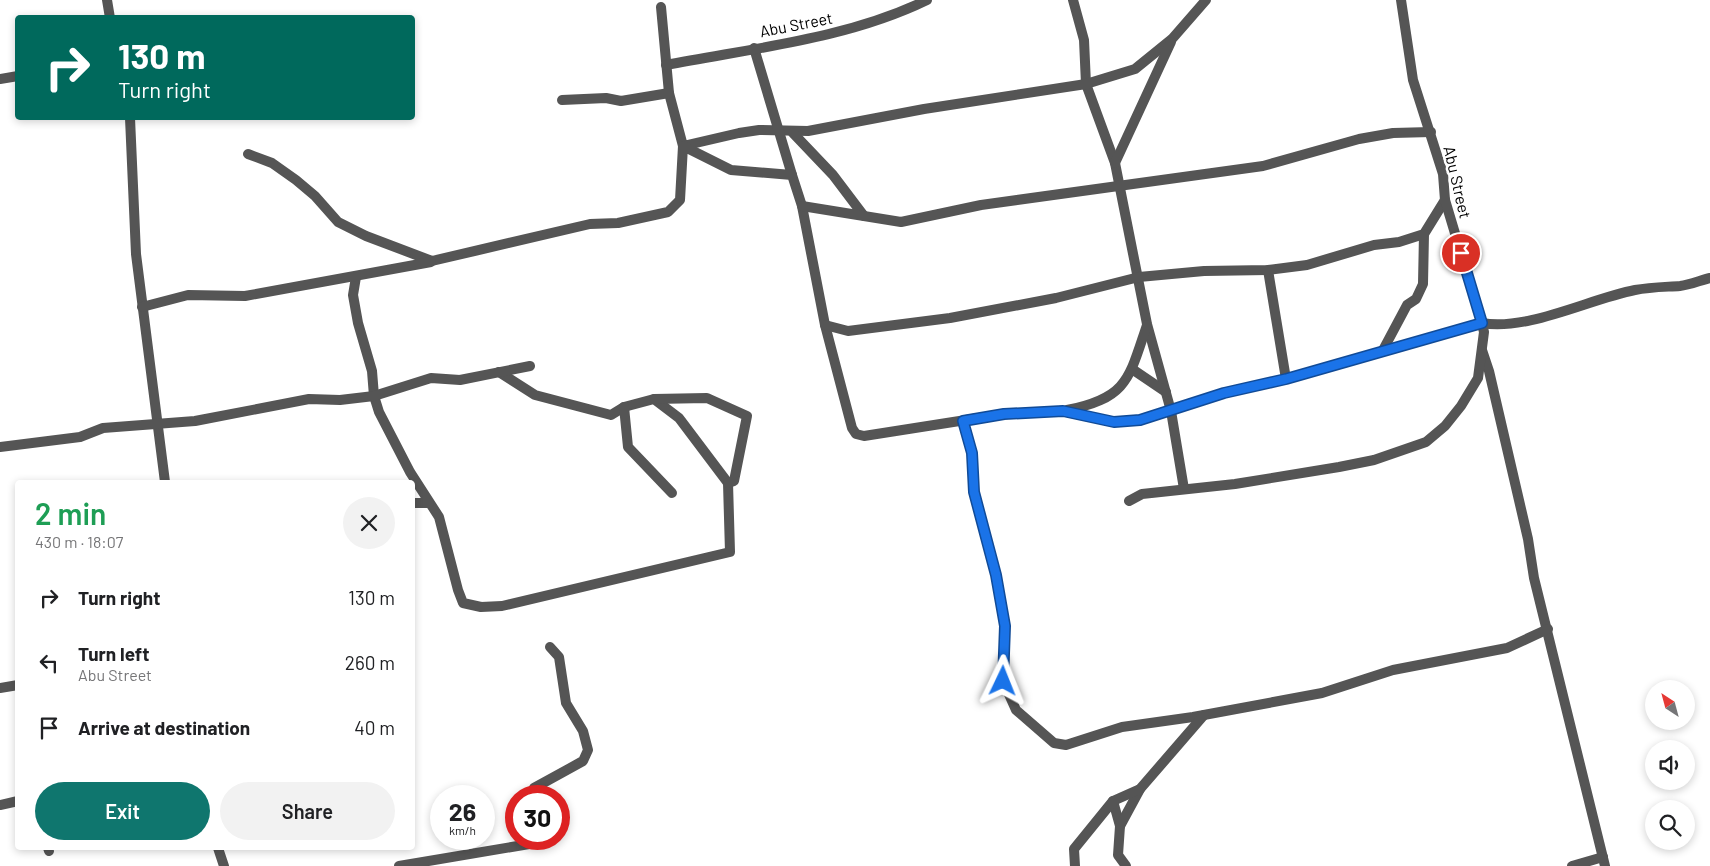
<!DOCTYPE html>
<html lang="en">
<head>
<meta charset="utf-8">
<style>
  body { margin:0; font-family:Barlow,sans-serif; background:#f2f2f2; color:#202124; height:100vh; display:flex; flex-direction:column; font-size:19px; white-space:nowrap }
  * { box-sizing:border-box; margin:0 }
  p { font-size:16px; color:#757577 }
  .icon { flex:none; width:28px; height:28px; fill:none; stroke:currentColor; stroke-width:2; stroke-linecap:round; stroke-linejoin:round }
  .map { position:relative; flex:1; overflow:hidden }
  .details { position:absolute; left:15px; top:480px; width:400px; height:370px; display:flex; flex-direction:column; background:#fff; border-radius:5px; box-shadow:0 2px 8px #0003 }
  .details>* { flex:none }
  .guide { position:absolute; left:15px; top:15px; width:400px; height:105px; border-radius:5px; box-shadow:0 2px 8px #0003; background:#00695c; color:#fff; overflow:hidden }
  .needle { width:32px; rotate:324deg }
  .controls { position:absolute; left:1645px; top:680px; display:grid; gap:10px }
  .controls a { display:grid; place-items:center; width:50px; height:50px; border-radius:50%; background:#fff; box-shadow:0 2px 8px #0003; font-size:25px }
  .speed { position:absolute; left:430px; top:785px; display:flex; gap:10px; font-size:25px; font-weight:700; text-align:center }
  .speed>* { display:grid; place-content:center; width:65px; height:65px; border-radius:50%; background:#fff; box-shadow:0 2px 8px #0003; line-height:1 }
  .speed small { font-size:12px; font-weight:400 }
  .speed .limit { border:8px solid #d22; background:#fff; color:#111 }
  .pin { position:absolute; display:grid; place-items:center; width:42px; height:42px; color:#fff; margin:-21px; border:2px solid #fff; border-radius:50%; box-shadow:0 1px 5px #0007 }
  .me { position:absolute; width:55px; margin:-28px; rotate:2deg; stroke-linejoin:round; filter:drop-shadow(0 0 4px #0008) }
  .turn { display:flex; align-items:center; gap:18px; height:105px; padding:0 20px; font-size:22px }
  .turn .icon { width:65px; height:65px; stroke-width:2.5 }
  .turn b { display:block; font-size:35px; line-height:42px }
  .round { display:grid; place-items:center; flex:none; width:52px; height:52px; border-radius:26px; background:#f2f2f2 }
  .head { display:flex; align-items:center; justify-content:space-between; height:85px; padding:0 20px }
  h1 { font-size:30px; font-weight:600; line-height:38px; color:#1e9e55 }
  .action { display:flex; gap:10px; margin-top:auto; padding:10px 20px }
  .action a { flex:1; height:58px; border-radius:30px; background:#0f766e; color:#fff; font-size:20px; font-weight:600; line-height:58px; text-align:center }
  .action a+a { background:#f2f2f2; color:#202124 }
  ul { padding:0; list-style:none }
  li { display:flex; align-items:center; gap:15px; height:65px; padding:0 20px }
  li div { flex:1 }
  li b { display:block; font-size:19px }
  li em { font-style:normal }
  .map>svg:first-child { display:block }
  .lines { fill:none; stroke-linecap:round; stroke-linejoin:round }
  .minor { stroke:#555; stroke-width:10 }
  .route-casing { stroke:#114b97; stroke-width:12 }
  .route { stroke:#1a73e8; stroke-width:9 }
  .labels { text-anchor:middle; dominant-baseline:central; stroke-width:5; stroke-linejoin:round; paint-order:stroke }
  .street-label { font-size:16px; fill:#000; stroke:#fff }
</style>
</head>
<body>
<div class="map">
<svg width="1710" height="866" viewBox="0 0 1710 866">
  <rect width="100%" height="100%" fill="#fff"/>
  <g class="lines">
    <!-- minor -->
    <g class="minor">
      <path d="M107,0L110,18"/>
      <path d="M1073,0L1084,40L1086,84L1115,163L1147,324L1171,411L1184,489"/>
      <path d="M661,7L669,93L683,146L739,133L759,130L808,131L924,109L1086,84L1135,69L1172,39L1206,0"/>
      <path d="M754,48L792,175"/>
      <path d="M666,65C753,48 847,39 927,0"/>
      <path d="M0,79L18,76"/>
      <path d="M562,100L606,98L621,101L669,93"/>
      <path d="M130,118L136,254L165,482"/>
      <path d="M793,133L833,175L864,216"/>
      <path d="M248,154L272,163L296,180L315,196L338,222L366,236L432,261L590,224L618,223L668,212L680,200L683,146L731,170L792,175L802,206L825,325L852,428L856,434L864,436L1004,414L1063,411L1114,422L1141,420L1224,393L1286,379L1482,323C1528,331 1589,299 1635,290C1650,287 1665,287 1680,286C1690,285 1701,280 1710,278"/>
      <path d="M1115,163L1171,42"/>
      <path d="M802,206L901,222L981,205L1263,166L1359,139L1393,133L1431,132"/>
      <path d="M1268,270L1286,379"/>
      <path d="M356,277L353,295L358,323L372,371L374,396L379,412L410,472L439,517L458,590L463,603L481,607L502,606L730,552L728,483L679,418L654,399L624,407L611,415L535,395L499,372"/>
      <path d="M142,307L188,295L245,296L431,262"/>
      <path d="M825,325L848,331L950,318L1056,298L1139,277L1204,271L1268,270L1307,265L1374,245L1399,242L1424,234L1445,200"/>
      <path d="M1383,350L1407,305L1416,299L1423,284L1424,234"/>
      <path d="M1482,350L1489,371L1528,539L1534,578L1605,866"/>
      <path d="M1132,369L1166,392"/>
      <path d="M654,399L707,398L747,416L734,481L728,483"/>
      <path d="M624,407L628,447L672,493"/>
      <path d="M1067,410C1128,398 1129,378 1147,325"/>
      <path d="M963,421L972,453L974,492L996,575L1005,626L1003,681L1016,710L1054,743L1066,745L1122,727L1193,717L1322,693L1393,670L1507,648L1548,629"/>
      <path d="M0,447L80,437L103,428L195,421L309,399L340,400L374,396L431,378L460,380L530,366"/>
      <path d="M1129,501L1142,494L1235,484L1339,467L1374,460L1426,442L1445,426L1461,406L1478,378L1484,332L1481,320L1445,200L1443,174L1413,80L1401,0"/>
      <path d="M412,503H429"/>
      <path d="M0,688L18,685"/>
      <path d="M532,796L534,788L583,761L588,750L583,731L566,703L559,657L550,647"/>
      <path d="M1113,801L1120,826L1118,855L1126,866"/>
      <path d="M0,805L18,801"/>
      <path d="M1120,826L1140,789"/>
      <path d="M48,848L49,851"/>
      <path d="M218,848L224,866"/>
      <path d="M399,866L535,843L541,839"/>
      <path d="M1075,866L1074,849L1113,801L1140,789L1204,715"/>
      <path d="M1572,866L1603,857"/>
    </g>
  </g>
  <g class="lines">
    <!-- route casing -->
    <g class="route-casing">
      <path id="route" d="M1003,681L1005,626L996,575L974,492L972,453L963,421L1004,414L1063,411L1114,422L1140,420L1224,393L1286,379L1482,323L1461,253"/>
    </g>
    <!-- route -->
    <use href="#route" class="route"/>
  </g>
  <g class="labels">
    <!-- street labels -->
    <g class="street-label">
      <text transform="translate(796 24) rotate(-11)">Abu Street</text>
      <text transform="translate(1458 182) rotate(77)">Abu Street</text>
    </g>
  </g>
</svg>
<div class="controls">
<a><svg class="needle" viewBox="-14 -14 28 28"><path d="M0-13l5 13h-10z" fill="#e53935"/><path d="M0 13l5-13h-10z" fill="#757577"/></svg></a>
<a><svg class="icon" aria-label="sound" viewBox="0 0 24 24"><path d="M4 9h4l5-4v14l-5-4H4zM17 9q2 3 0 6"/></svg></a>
<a><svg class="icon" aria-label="search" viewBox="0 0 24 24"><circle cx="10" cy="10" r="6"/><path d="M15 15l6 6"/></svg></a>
</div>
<div class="speed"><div>26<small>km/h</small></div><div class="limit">30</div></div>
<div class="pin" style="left:1461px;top:253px;background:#d93025"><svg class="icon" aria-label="arrive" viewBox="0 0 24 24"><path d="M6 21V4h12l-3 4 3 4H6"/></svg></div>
<svg class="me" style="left:1003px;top:681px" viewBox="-20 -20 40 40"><path d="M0-17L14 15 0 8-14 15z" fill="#1a73e8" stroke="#fff" stroke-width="4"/></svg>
<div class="guide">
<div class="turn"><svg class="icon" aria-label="right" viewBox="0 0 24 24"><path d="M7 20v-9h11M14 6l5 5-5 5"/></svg><div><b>130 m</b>Turn right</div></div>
</div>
<section class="details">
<div class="head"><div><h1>2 min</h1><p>430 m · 18:07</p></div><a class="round"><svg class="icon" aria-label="close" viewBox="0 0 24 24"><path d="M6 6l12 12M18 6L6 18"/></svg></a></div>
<ul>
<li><svg class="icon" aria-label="right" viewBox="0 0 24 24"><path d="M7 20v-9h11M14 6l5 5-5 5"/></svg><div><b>Turn right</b></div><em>130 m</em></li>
<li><svg class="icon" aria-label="left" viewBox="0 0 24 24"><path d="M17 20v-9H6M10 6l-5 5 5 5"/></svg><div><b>Turn left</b><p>Abu Street</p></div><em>260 m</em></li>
<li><svg class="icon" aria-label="arrive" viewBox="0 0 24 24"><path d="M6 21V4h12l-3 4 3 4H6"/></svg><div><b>Arrive at destination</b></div><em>40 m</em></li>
</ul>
<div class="action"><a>Exit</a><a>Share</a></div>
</section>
</div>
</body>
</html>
